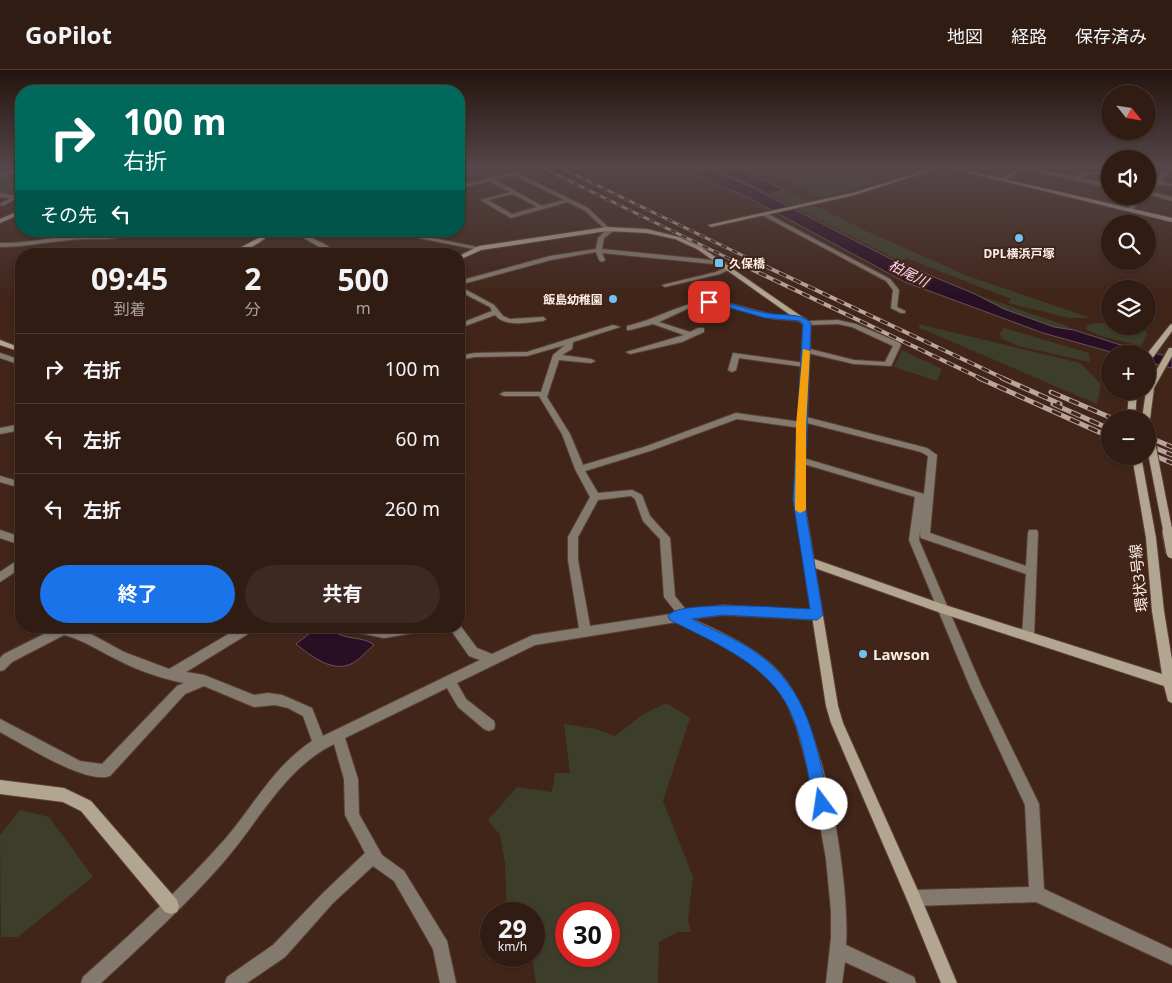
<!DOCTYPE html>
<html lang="ja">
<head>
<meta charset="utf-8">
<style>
  body { margin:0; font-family:"Noto Sans","Noto Sans JP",sans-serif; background:#3d2921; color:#f1f3f6; height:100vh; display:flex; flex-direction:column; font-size:19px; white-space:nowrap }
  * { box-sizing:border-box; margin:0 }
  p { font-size:16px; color:#a8a1a0 }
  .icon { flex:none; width:28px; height:28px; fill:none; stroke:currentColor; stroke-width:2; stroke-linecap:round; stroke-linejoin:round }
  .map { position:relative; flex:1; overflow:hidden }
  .side { position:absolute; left:15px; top:178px; width:450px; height:385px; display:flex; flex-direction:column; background:#311c13; border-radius:20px; box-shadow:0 1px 4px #0004,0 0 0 1px #4c3a33 }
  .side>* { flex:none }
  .banner { position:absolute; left:15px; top:15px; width:450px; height:152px; border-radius:20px; box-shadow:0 1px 4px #0004,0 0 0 1px #4c3a33; background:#00695c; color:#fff; overflow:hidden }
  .needle { width:32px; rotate:120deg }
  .controls { position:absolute; left:1101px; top:15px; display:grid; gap:10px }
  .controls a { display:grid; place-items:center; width:55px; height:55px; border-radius:50%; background:#311c13; box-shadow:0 1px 4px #0004,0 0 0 1px #4c3a33; font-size:25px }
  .speed { position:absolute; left:480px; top:832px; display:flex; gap:10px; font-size:25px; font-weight:700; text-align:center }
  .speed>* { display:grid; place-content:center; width:65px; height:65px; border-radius:50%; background:#311c13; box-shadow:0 1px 4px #0004,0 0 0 1px #4c3a33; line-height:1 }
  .speed small { font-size:12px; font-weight:400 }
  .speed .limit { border:8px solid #d22; background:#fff; color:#111 }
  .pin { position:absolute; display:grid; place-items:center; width:42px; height:42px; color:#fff; margin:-21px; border-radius:10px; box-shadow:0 2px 8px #0006 }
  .me { position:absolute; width:55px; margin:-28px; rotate:346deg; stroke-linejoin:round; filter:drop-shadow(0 0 4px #0008) }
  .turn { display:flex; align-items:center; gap:18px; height:105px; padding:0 25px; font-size:22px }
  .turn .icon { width:65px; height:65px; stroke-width:2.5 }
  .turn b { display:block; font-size:35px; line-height:42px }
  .then { display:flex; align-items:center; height:48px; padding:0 25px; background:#0003; gap:10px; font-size:19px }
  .eta { display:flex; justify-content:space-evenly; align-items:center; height:85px; text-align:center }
  .eta b { font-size:30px; font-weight:700; line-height:35px }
  .cta { display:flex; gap:10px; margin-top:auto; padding:10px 25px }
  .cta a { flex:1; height:58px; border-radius:30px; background:#1a73e8; color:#fff; font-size:20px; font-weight:700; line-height:58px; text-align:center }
  .cta a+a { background:#3d2921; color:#f1f3f6 }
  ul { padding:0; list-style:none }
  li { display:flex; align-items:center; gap:15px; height:70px; padding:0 25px; border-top:1px solid #4c3a33 }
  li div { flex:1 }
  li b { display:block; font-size:19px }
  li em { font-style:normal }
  header { display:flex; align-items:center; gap:30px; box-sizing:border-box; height:70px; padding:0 25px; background:#311c13; border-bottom:1px solid #4c3a33 }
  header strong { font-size:24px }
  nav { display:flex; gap:28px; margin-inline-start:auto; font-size:18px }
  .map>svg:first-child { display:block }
  .green { fill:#3d3e29; fill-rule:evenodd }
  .water { fill:#290f23; stroke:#68525e }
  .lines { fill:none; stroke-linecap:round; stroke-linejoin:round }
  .street-casing { stroke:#5b4136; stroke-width:2 }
  .secondary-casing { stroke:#5b4136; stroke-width:2 }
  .street { fill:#837a6d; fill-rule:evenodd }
  .secondary { fill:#b3a691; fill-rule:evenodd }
  .rail-far2-casing { stroke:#b9a59d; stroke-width:3 }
  .rail-far1-casing { stroke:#b9a59d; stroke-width:4 }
  .rail-casing { stroke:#b9a59d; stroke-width:5 }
  .rail-far2 { stroke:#412519; stroke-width:2; stroke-dasharray:6; stroke-linecap:butt }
  .rail-far1 { stroke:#412519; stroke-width:2.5; stroke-dasharray:8; stroke-linecap:butt }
  .rail { stroke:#412519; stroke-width:3; stroke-dasharray:10; stroke-linecap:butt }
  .secondary-bridge-far1-casing { stroke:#5b4136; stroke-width:11; stroke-linecap:butt }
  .secondary-bridge-casing { stroke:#5b4136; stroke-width:14; stroke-linecap:butt }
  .secondary-bridge-far1 { stroke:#b3a691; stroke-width:9 }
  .secondary-bridge { stroke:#b3a691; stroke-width:11 }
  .route { fill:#1a73e8; stroke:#114b97 }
  .slow { fill:#f59e0b }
  .poi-dot { fill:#6fc2f4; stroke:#412519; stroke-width:2 }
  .labels { text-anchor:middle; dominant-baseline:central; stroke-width:4; stroke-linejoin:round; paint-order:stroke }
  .far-poi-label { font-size:12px; font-weight:bold; fill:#fcede6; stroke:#412519 }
  .far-water-label { font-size:14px; font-style:italic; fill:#ffd0f1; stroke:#412519 }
  .street-label { font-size:15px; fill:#fcede6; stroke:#412519 }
  .poi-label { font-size:15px; font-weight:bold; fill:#fcede6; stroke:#412519; text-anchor:start }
</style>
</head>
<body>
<header>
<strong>GoPilot</strong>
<nav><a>地図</a><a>経路</a><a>保存済み</a></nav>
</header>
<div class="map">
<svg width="1172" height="913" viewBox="0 0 1172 913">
  <rect width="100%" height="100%" fill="#412519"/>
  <!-- green -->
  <g class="green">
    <path d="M755,97H931L823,128Z"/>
    <path d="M9,104H21L19,126L0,124V109Z"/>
    <path d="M784,120L866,161L968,206L1091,248H1069L1008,233L1011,229L906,188L900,191L769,124Z"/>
    <path d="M975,224L1067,256L1074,260C1041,256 1003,243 975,224Z"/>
    <path d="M1100,253L1110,254V256H1135L1145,259L1147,264L1141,276L1098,265L1086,259L1087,255Z"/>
    <path d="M918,254L1080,293L1101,314L1097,334L920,258Z"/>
    <path d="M1004,258L1089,283L1090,292L1018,276L1001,268L1000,263Z"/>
    <path d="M902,280L942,299L937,311L894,297Z"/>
    <path d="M666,633L690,648L663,731L693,807L688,850L691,862H678L659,872L658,913H536L532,886L534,844H507L505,792L500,765L488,750L517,717L552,722L555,703H570L564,654L596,659L615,666L642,645ZM566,844H609V886H566Z"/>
    <path d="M20,740L49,747L93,807L18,867H1L0,765Z"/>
  </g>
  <!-- water -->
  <g class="water">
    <path d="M679,97H700L743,113L891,189L975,224L1004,239L1054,257L1074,260L1130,278L1172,287V298L1148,292V284H1118L1043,263L905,212L749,128Z"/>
    <path d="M705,97H737L784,120L769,124L735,108Z"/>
    <path d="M319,556C333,556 332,563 344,566C353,569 366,568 374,575C367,581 360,589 353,593C333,604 311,586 296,574Z"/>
  </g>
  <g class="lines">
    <!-- street casing -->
    <g class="street-casing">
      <g id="street">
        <path d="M17,97H21L15,101L21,102V104H10L0,108V105Z"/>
        <path d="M462,97H468L459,100V98Z"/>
        <path d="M1020,97H1029L1075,107L1086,102H1110V104H1087L1080,108L1110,114V118L1024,99L1003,111L999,110Z"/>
        <path d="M1169,97H1172V99L1161,111L1172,114V116L1158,114L1151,122L1172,127V131L1148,124V120L1154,113L1148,111V109L1156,110Z"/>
        <path d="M515,102L588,138L610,159L615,158V160L604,168L602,179L703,189L727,193L724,195L602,183L605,190L602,192L599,190L596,182L551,190L459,215V211L550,186L596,179L598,168L606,160L584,140L568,132L511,148L480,130L510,122L489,111L459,118V116ZM514,105L564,130L542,136L494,109ZM513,124L537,137L512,144L488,130Z"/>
        <path d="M0,123L19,127L3,136L0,134L1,133L11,128L0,127Z"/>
        <path d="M1140,126H1145L1131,141H1127V139Z"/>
        <path d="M762,143H766L890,209L899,220L897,237L905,241V243H901L891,238L893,220L886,211L762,145Z"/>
        <path d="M130,161H139C119,173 92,167 70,170C46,172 24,177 0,177V173C24,174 47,168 71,166C91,164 111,168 130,161Z"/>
        <path d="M270,161C297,161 317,167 339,184H331L302,167Z"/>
        <path d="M333,161H362L354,166Z"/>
        <path d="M408,161H415L423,166L482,178L479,180L419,168Z"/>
        <path d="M434,181L436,184H430Z"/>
        <path d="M730,195L733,197L732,198L720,204L665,217L662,215L716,202Z"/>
        <path d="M459,216L494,235L503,246L510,249L543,247L546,249L543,251C528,252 506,258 495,245L465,256L459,255V250L464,252L492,241L490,237L459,221Z"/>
        <path d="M707,230L728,233L774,245L803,247L806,249L803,251L774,249L727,236L707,234L689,238L659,252L690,262L698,258H704V262L682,272L630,284L626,282L684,265L653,254L630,260H627V256C655,250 679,234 707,230Z"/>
        <path d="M838,250L856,254L900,273L901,275L891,296L854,294L803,282L802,280L806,278L854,290L885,292L893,276L852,257L838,254L807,255L803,253L807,251Z"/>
        <path d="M613,255L620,257L573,272L572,279L562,285L591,289L595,291L591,293L559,290L547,327L570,364L583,395L644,377L736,343L801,352L805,355L801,358L737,349L650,381L585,401L598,423L632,420L642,425L650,446L670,468L675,526L687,541L723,535L821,542L823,545L821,548L817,550L723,545L693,549C725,564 763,580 785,609C825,661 850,810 846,875L914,907L916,913H890L845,892L842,913H826L831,868V841L826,789L814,721L796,656L787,634L776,616L753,595L727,577L677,552L535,575L457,613L466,629L494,651L495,655L494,659L489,661L484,659L458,637L447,618L345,668L358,709L359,744L382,785L404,801L447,871L456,913H440L433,879L394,811L373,796L333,833L285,887L247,913H225L227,907L273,875L323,823L365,783L345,745L344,709L334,674C283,699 257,755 221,795C184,837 142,875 101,913H81L83,907C132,863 182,818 226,768C254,735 274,696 312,671L303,646L288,638L275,635L254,637L204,616L185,624L110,706C86,715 23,674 0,662V649L80,691L102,694L177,616L184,613C162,609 134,599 114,588C97,580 82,569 64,565L12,592L4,600L0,601V588L4,584L60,556L78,559L81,556H95L89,563L124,582L169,599L242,556H258L256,559L186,602L204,605L254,625L268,623L282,625L312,638L323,666L480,590L469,586L448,556H459V554L477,578L492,584L533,565L579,558L568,490V467L590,427L575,399L562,364L539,326H504L500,324L504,322H541L553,285L565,275L527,286L475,287L459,290V286L475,283L527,282ZM631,426L635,429L643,451L660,469L664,527L675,541L671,544L590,556L578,490V467L598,430Z"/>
        <path d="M0,283L21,290V295L0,288Z"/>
        <path d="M733,283L805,293L809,295L805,297L739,288L736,300L732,302L728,300Z"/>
        <path d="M802,346L927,378L937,385L930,463L1026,496L1028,463L1029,460H1037L1038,463L1034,566L1032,569L1028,571L1024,569L1022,566L1026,504L921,468L920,465L921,454L919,470L981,615L1039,734L1044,819L1172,879V895L1036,832L914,836L909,833L906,828L909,823L914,820L1029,817L1025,735L970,617L909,470L915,427L797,392L795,390L800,387L924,424L928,386L921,382L799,351V347Z"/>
        <path d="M21,354V360L0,364V358Z"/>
        <path d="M0,406L21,412V418L0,412Z"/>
        <path d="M0,460L21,467V475L0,468Z"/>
        <path d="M21,488V498L0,512V502Z"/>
        <path d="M344,556H375L384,558L395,556H432L430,559L426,561L384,568L350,561L346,559Z"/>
      </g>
    </g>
    <!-- secondary casing -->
    <g class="secondary-casing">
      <g id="secondary">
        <path d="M936,97H942L855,125L711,157L708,155L852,123Z"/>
        <path d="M945,97H952L1172,148V152Z"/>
        <path d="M21,140V144L0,153V149Z"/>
        <path d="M607,157L647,159L679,167L701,177L811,253L804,430L814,489L942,534L1162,604L1152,541L1146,468L1132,386H1141L1156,468L1164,541L1172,590V633L1168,631L1164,616L941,543L815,498L838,636L843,653L919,823L957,913H941L908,832L831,653L826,636L794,430L803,254L697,179L675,169L647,163L607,161L481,180L459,190V186L479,176Z"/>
        <path d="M266,161H272C266,171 241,184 229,184L264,165Z"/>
        <path d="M1172,254V261L1151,290H1148L1147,284L1170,255Z"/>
        <path d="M0,270L21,278V282L0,275Z"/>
        <path d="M1169,278H1172V286L1154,318L1150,349L1148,351V349H1142L1146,321H1148V315Z"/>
        <path d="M1129,321H1137L1135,349H1127Z"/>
        <path d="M0,710L64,718L91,731L177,830L179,836L177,842L171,844L165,842L81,741L63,732L0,724Z"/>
      </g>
    </g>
    <!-- street -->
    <use href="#street" class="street"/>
    <!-- secondary -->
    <use href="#secondary" class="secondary"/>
    <!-- rail-far2 casing -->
    <g class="rail-far2-casing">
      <g id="rail-far2">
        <path d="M541,97L732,190"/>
        <path d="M559,97L752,190"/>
      </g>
    </g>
    <!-- rail-far1 casing -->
    <g class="rail-far1-casing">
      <g id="rail-far1">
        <path d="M730,189L982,309"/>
        <path d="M750,189L1005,309"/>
      </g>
    </g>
    <!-- rail casing -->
    <g class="rail-casing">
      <g id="rail">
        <path d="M979,308L1110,367"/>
        <path d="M1002,308L1060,334"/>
        <path d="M1051,322L1114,349"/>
        <path d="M1053,334L1110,359"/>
        <path d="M1148,367L1172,377"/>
        <path d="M1148,375L1172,385"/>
        <path d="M1148,383L1172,393"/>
      </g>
    </g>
    <!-- rail-far2 -->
    <use href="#rail-far2" class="rail-far2"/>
    <!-- rail-far1 -->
    <use href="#rail-far1" class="rail-far1"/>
    <!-- rail -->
    <use href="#rail" class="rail"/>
    <!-- secondary-bridge-far1 casing -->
    <g class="secondary-bridge-far1-casing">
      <path id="secondary-bridge-far1" d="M1148,360L1168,462"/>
    </g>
    <!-- secondary-bridge casing -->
    <g class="secondary-bridge-casing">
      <path id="secondary-bridge" d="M1168,461L1172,483"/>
    </g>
    <!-- secondary-bridge-far1 -->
    <use href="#secondary-bridge-far1" class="secondary-bridge-far1"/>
    <!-- secondary-bridge -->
    <use href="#secondary-bridge" class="secondary-bridge"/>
  </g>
  <!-- sky -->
  <linearGradient id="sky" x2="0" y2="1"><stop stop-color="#24140e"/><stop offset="0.43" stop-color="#544649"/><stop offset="1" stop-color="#544649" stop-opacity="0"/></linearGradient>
  <rect width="1172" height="225" fill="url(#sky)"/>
  <!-- route -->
  <path class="route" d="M709,229C729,232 747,240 766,243C780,246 801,242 811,253L804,430L823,545L817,550L723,545L692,549C712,560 735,568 754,581C810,619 815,673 830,734L828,739L822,742L817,739L814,734C808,706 804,674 793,648C773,595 716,574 670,550L668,546C677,529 788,538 810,539L793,430L803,254L800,251L765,248L723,236L706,233L705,232Z"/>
  <!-- slow -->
  <path class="slow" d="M803,279L810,281L806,355V440L800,443L795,440L796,355Z"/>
  <!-- markers -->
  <g class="poi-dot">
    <circle cx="1019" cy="168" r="5"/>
    <rect x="714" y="188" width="10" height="10" rx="2.5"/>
    <circle cx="613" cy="229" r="5"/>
    <circle cx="863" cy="584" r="5"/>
  </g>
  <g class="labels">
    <!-- far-poi labels -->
    <g class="far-poi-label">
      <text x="1019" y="183">DPL横浜戸塚</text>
      <text x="729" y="193" text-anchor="start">久保橋</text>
      <text x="603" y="229" text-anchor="end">飯島幼稚園</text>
    </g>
    <!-- far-water labels -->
    <g class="far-water-label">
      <text transform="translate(909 203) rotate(27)">柏尾川</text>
    </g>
    <!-- street labels -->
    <g class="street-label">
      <text transform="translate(1138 508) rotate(-96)">環状3号線</text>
    </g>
    <!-- poi labels -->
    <g class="poi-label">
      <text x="873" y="584">Lawson</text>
    </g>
  </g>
</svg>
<div class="controls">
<a><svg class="needle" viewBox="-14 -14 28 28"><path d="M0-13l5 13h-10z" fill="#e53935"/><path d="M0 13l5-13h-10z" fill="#a8a1a0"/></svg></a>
<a><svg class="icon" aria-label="sound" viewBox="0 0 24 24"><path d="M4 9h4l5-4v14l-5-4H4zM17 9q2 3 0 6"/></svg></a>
<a><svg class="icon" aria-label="search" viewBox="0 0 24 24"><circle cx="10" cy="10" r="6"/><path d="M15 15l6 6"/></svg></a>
<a><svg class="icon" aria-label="layers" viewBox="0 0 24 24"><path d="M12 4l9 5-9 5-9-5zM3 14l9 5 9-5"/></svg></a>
<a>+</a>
<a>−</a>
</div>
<div class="speed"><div>29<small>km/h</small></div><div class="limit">30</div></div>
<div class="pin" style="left:709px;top:232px;background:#d93025"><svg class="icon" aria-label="arrive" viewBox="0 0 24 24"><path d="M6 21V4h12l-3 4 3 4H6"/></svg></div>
<svg class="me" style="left:822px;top:734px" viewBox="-20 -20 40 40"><circle r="19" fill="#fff"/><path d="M0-13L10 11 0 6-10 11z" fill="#1a73e8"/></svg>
<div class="banner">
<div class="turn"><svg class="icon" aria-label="right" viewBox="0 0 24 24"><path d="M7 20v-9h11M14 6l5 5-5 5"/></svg><div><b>100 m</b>右折</div></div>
<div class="then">その先<svg class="icon" aria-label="left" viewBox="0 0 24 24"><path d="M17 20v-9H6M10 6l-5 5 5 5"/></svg></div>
</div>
<section class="side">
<div class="eta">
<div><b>09:45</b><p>到着</p></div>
<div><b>2</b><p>分</p></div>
<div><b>500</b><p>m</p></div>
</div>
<ul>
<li><svg class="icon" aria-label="right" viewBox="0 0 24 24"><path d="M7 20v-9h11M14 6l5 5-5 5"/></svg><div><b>右折</b></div><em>100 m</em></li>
<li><svg class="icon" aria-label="left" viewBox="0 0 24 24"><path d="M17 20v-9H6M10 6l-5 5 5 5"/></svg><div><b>左折</b></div><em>60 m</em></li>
<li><svg class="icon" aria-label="left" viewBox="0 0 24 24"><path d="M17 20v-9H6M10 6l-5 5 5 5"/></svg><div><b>左折</b></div><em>260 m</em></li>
</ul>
<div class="cta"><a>終了</a><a>共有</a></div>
</section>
</div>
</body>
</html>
